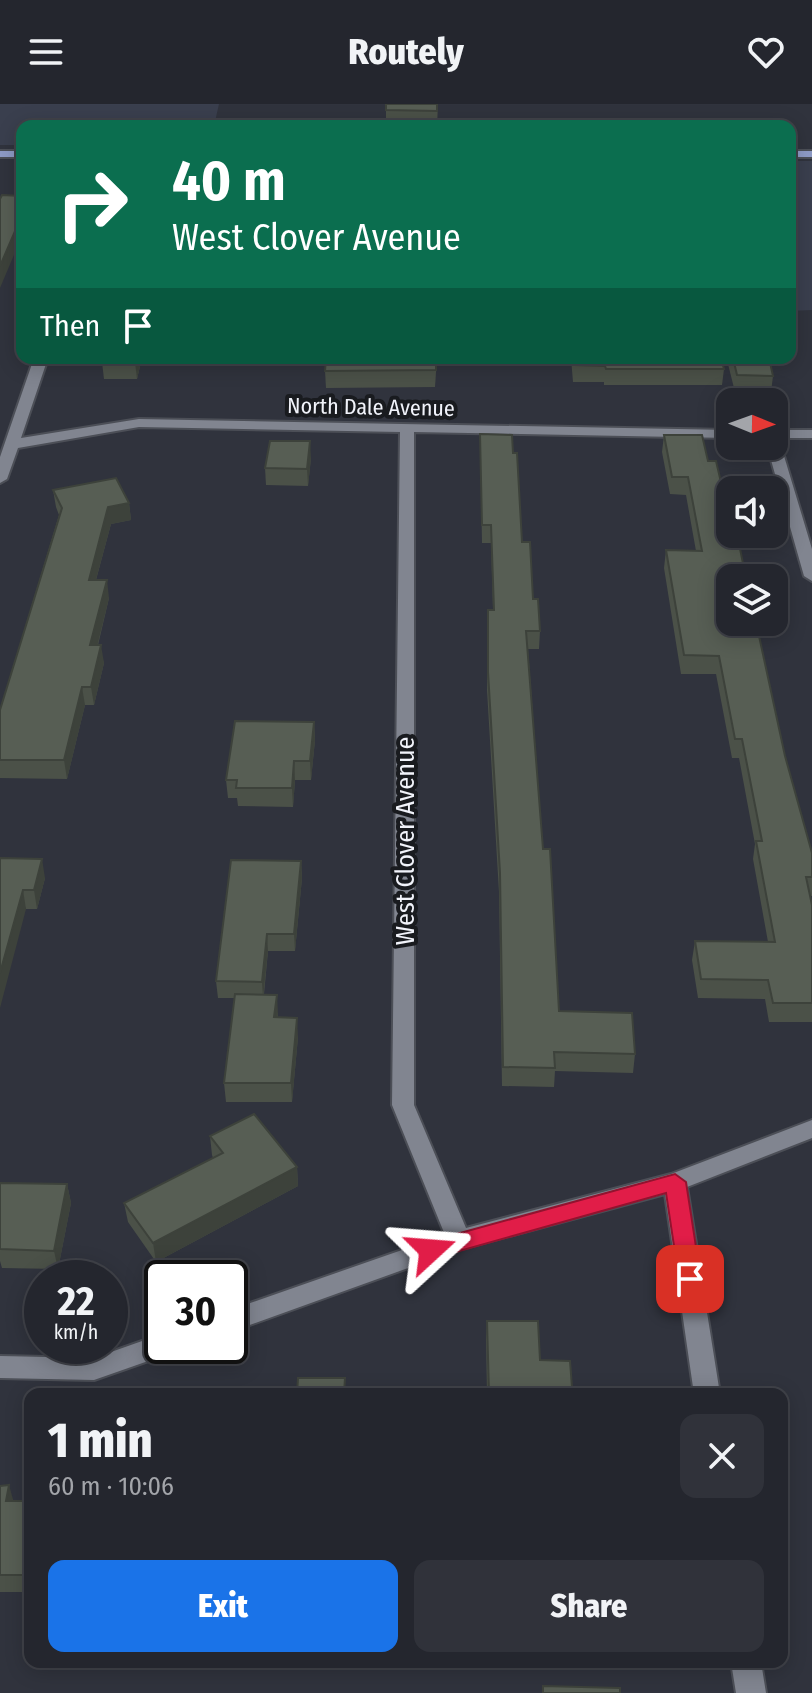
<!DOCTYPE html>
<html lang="en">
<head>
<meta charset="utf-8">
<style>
  body { margin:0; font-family:"Fira Sans Condensed",sans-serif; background:#30323a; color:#f1f3f6; height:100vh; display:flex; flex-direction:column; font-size:30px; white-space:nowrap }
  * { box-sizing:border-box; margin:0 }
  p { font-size:26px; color:#a3a5aa }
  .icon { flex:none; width:44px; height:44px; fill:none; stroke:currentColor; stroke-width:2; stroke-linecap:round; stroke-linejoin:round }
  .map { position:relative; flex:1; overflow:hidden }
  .details { position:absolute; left:24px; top:1284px; width:764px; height:280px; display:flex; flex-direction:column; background:#24262e; border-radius:16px; box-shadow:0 4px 20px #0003,0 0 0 2px #41434a }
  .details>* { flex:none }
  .banner { position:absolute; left:16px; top:16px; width:780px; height:244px; border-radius:16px; box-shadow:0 4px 20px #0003,0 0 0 2px #41434a; background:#0b6e4f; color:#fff; overflow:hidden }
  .needle { width:52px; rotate:91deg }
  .controls { position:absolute; left:716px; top:284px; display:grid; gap:16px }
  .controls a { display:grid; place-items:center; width:72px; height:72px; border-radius:16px; background:#24262e; box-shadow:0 4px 20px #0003,0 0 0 2px #41434a; font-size:40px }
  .speed { position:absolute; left:24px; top:1156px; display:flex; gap:16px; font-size:40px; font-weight:700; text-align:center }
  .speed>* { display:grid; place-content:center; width:104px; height:104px; border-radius:50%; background:#24262e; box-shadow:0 4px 20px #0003,0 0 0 2px #41434a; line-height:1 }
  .speed small { font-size:20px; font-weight:400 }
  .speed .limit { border:4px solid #111; border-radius:12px; background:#fff; color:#111 }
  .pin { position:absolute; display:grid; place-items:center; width:68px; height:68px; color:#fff; margin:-34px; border-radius:16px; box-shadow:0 4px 12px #0006 }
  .me { position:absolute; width:88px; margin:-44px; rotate:71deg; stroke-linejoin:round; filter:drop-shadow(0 0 6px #0008) }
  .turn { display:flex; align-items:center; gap:28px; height:168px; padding:0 24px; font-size:36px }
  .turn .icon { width:104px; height:104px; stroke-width:2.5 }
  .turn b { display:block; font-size:56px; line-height:68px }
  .then { display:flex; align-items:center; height:76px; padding:0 24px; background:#0003; gap:16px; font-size:30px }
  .round { display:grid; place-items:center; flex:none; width:84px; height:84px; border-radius:16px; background:#30323a }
  .overview { display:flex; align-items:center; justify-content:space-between; height:136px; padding:0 24px }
  h1 { font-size:48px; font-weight:800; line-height:60px }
  .button { display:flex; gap:16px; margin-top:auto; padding:16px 24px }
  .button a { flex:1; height:92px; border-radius:16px; background:#1a73e8; color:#fff; font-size:32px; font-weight:800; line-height:92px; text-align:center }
  .button a+a { background:#30323a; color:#f1f3f6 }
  header { display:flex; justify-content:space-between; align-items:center; height:104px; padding:0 24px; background:#24262e; font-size:36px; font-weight:800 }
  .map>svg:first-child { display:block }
  .built { fill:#3a3f4e }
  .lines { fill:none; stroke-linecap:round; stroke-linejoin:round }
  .street-casing { stroke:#4c4f57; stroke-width:4 }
  .primary-casing { stroke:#4c4f57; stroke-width:4 }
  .street { fill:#818590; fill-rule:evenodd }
  .primary { fill:#8e9bc6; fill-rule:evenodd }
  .wall { fill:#4b5148 }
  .shaded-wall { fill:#3d423b }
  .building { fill:#575e54; stroke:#3d423b; stroke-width:2 }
  .route { fill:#e11d48; stroke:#92132f; stroke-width:2 }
  .labels { text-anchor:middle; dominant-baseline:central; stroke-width:8; stroke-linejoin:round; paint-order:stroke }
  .far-street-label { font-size:22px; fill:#f1f3fa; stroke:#191b1f }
  .street-label { font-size:26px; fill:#f1f3fa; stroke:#191b1f }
</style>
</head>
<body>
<header><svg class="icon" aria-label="menu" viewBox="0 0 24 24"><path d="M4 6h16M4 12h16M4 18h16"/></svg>Routely<svg class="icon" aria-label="heart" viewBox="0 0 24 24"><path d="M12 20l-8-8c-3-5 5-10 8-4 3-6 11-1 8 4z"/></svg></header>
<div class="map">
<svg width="812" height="1589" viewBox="0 0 812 1589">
  <rect width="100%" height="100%" fill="#30333d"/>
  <!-- built -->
  <g class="built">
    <path d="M0,0H219L214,22H22V41H0Z"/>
    <path d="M790,57H812V206L790,207Z"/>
  </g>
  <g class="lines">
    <!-- street casing -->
    <g class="street-casing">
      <g id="street">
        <path d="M34,254H48L21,334L139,315L730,326V334L414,328V1001L466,1124L671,1070L812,1016V1034L687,1083L720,1290H694L665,1090L461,1145L230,1228V1206L445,1131L392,1001L400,328L139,323L18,344L7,375L0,379V353Z"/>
        <rect x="774" y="326" width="38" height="8"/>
        <path d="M774,338L781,342L812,445V477L804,472L767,342H774Z"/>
        <path d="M162,1230V1242H174L171,1249L94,1276L0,1274V1252L94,1254Z"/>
        <path d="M731,1558H761L766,1589H736Z"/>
      </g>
    </g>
    <!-- primary casing -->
    <g class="primary-casing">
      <g id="primary">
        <rect x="0" y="47" width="22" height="6"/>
        <rect x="790" y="47" width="22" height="6"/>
      </g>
    </g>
    <!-- street -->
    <use href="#street" class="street"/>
    <!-- primary -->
    <use href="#primary" class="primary"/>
  </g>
  <!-- wall -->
  <g class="wall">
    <path d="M386,0H438L437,22H386Z"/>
    <path d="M142,254L137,275H104L102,258Z"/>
    <path d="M437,254L435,283L326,284L325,267Z"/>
    <path d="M571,254H721L724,265L722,281H604V278H573Z"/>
    <path d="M729,254H769L773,272L771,288H735L728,260Z"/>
    <path d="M480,330L513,349L522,438L540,527L539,545H528L543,745L559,907L635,950L633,969L555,967L554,983L502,982L499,788L487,586L488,506H493L491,439H482Z"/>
    <path d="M664,331L708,357L785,652L812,749V792H810L812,801V918H769L765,895L698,894L692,856L695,837L768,838L753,755L755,740L739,654H732L716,570H681L664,464L666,446L696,447L686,391L670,390L662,348Z"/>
    <path d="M311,354L308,382L266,381L265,364Z"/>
    <path d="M53,386L129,399L131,416L111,420L96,476L109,494L98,541L104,559L94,601H85L67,675L0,674V606L59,411L56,403Z"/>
    <path d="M314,618L315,636L311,676H295L293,703L238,702L237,694H228L226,676Z"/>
    <path d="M0,754L45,774L37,805H26Z"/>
    <path d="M301,757L302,774L295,847H268L264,890L278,910V914L298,933L292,998H226L224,979L235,894H218L216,877Z"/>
    <path d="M210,1032L297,1063L298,1082L156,1158L128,1118L124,1099L213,1054L212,1051Z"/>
    <path d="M0,1079L67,1080L71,1099L58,1165L2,1164L0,1157Z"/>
    <path d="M487,1217L540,1256L572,1283L595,1290H487L486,1235Z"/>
    <path d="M0,1382L14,1397H30V1488H0Z"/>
  </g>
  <!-- shaded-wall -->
  <g class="shaded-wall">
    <path d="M22,111V132L0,184V162Z"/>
    <path d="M137,254H142L137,275L135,258Z"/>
    <path d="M310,337L311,354L308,382L307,365Z"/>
    <path d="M129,399L131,416L111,420L91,494L89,476L108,403Z"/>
    <path d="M107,476L109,494L93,559L90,541Z"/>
    <path d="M101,541L104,559L94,601L91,583Z"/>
    <path d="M82,583L85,601L67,675L64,656Z"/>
    <path d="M314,618L315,636L311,676L310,657Z"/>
    <path d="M294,657L295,676L293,703L292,684Z"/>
    <path d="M42,755L45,774L37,805L34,786Z"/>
    <path d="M301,757L302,774L295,847L294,830Z"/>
    <path d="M23,786L26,805L0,904V869Z"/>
    <path d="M267,830L268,847L263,894L262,878Z"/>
    <path d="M277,891L278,910L276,933L274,913Z"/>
    <path d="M297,914L298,933L292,998L291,979Z"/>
    <path d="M297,1063L298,1082L156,1158L153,1139Z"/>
    <path d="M67,1080L71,1099L58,1165L54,1147Z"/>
    <path d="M9,1381L14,1399L6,1397Z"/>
  </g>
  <!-- building -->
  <g class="building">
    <path d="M386,0H437V7L386,6Z"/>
    <path d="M2,91L22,92V111L0,162V95Z"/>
    <path d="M103,254H137L135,258H102Z"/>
    <path d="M326,254H436V266L325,267Z"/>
    <path d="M574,254H721L724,265H606L605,262L575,261Z"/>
    <path d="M733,254H769L773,272L737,271Z"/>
    <path d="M480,330L512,331L513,349H517L522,438H530L533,495H538L540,527H526L543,745H550L559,907L632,909L635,950L554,948L555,964L503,963L500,769L488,568V506H494L491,421H482Z"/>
    <path d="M664,331H702L708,357H716L724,391H728L730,399V430H737L746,474H730V518H756L785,652L812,749V773H806L812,801V899H773L768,876L701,875L695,837L775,838L756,737H762L742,635H735L719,552L684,551L666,446L702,447L688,373H672Z"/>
    <path d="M270,337H310L307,365L265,364Z"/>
    <path d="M116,374L129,399L108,403L89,476H107L90,541H101L91,583H82L64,656H0V606L62,404L53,386Z"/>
    <path d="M235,617L314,618L310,657H294L292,684H236L237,676H226Z"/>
    <path d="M0,754L42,755L34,786H23L0,869Z"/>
    <path d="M231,756L301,757L294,830H267L262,878L216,877Z"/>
    <path d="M235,890L277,891L274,913L297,914L291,979H224Z"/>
    <path d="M254,1010L297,1063L153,1139L124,1099L223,1049L210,1032Z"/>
    <path d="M0,1079L67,1080L54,1147L0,1145Z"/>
    <path d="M487,1217H538L540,1256L570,1257L572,1283L595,1284V1290H489Z"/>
    <path d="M298,1274H345L344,1290H297Z"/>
    <path d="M9,1381L6,1397H30V1471H0V1382Z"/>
    <path d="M543,1582L620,1584V1589H543Z"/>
  </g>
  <!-- route -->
  <path class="route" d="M675,1070L686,1078L701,1175L698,1181H682L679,1175L666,1089L431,1155L423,1152L420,1146L423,1140L431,1137Z"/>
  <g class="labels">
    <!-- far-street labels -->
    <g class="far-street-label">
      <text transform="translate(371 303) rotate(1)">North Dale Avenue</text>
    </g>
    <!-- street labels -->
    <g class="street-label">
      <text transform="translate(405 737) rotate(-90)">West Clover Avenue</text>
    </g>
  </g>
</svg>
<div class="controls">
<a><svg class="needle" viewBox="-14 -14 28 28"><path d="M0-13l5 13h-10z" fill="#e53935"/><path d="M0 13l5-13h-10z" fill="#a3a5aa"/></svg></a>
<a><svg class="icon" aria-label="sound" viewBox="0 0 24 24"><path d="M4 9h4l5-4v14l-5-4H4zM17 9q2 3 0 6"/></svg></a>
<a><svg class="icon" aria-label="layers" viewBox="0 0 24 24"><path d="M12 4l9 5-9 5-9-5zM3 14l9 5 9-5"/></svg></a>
</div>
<div class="speed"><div>22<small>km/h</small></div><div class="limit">30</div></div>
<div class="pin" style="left:690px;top:1175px;background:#d93025"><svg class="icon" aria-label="arrive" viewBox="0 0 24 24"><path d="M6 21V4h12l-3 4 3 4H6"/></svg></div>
<svg class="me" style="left:431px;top:1146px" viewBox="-20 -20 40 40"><path d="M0-17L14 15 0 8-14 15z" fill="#e11d48" stroke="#fff" stroke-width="4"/></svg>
<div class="banner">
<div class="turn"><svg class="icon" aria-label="right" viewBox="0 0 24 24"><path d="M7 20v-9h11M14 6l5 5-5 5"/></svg><div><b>40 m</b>West Clover Avenue</div></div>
<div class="then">Then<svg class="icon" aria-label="arrive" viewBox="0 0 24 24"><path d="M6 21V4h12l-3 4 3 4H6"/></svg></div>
</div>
<section class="details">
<div class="overview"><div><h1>1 min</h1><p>60 m · 10:06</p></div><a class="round"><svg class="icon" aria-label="close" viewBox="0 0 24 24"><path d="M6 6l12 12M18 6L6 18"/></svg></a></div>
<div class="button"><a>Exit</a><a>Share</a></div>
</section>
</div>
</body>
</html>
